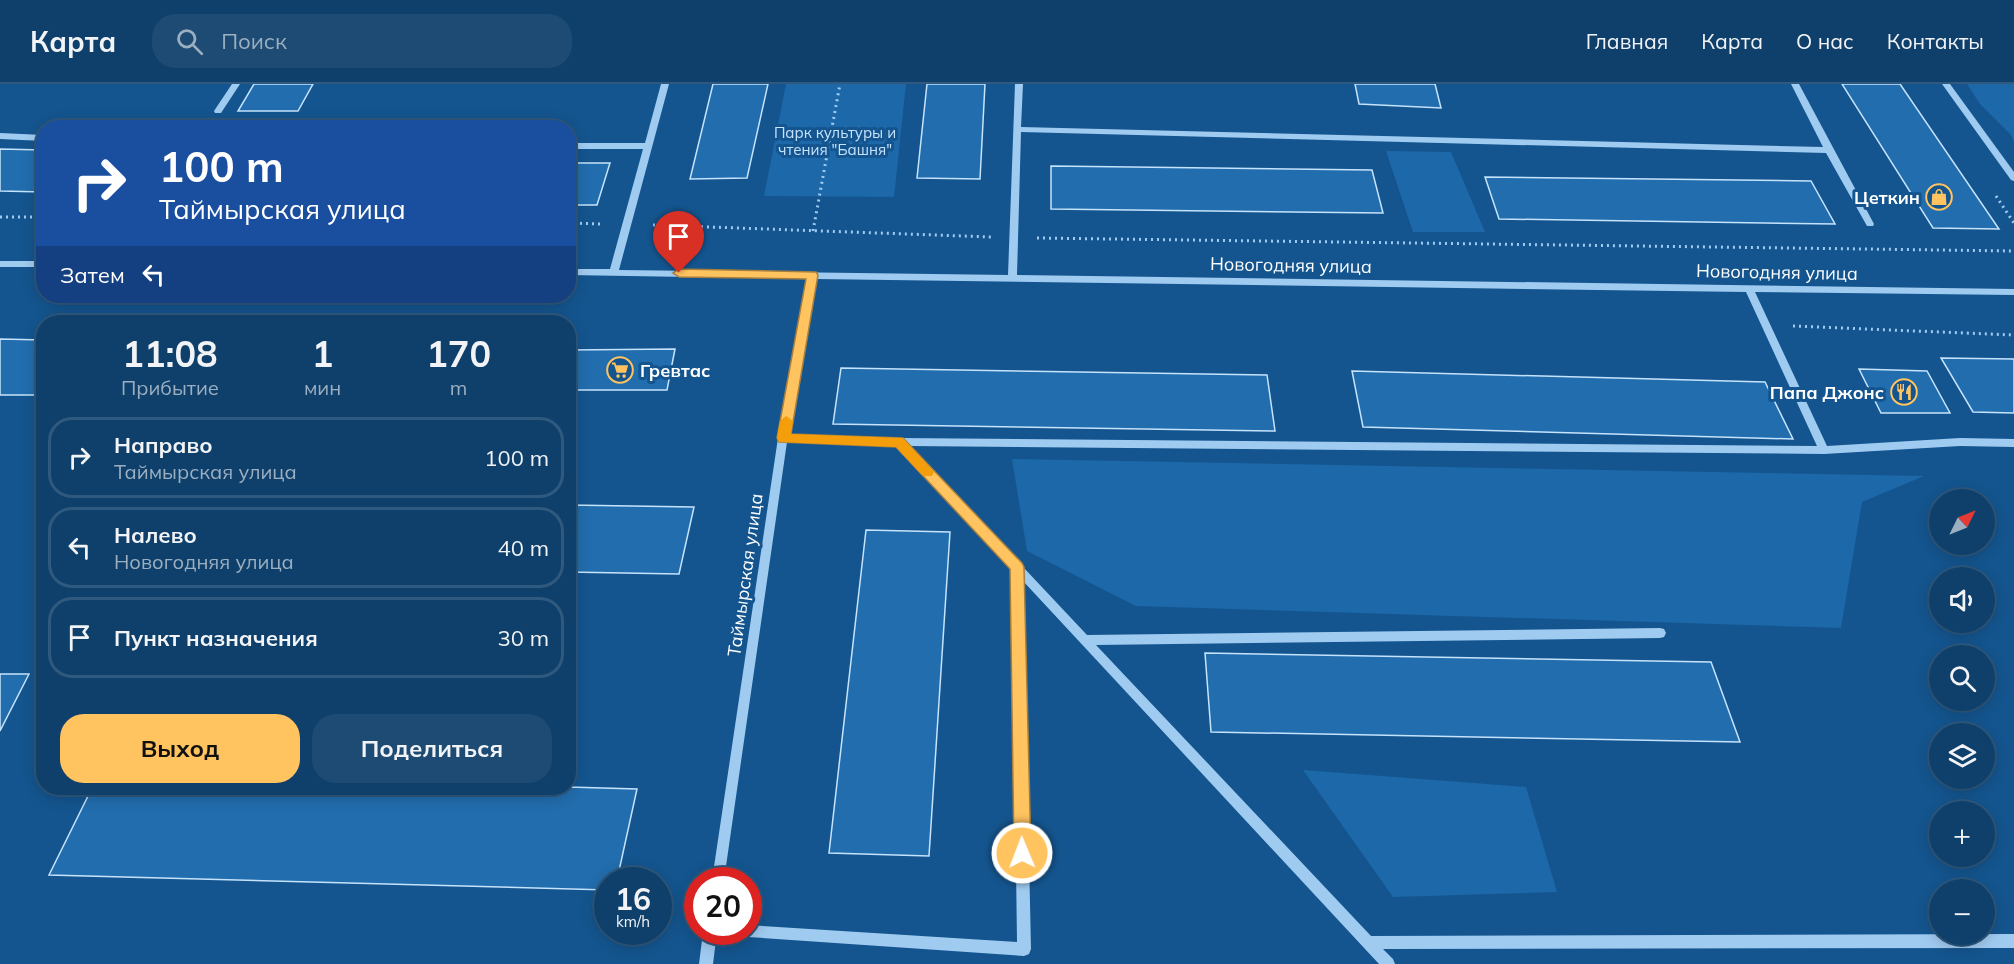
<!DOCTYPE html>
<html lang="ru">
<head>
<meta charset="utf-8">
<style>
  body { margin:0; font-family:Mulish,sans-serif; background:#1d4b73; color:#f1f3f6; height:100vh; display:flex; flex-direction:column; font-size:22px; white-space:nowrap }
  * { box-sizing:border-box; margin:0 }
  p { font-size:20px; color:#9bafc1 }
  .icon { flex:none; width:33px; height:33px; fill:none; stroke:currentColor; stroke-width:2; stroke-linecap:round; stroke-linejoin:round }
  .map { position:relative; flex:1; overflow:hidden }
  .drawer { position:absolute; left:36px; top:231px; width:540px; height:480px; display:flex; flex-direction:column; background:#0f406b; border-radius:24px; box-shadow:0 3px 15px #0003,0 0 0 2px #2f597e }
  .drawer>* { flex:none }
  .top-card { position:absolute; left:36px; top:36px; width:540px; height:183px; border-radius:24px; box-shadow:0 3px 15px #0003,0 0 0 2px #2f597e; background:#1a4fa0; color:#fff; overflow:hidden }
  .needle { width:39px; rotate:47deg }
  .buttons { position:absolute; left:1929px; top:405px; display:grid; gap:12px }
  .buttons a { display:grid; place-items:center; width:66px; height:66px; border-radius:50%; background:#0f406b; box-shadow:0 3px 15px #0003,0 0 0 2px #2f597e; font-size:30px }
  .speed { position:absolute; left:594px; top:783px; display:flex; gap:12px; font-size:30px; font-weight:700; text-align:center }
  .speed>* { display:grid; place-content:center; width:78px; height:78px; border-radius:50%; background:#0f406b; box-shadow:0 3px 15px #0003,0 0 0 2px #2f597e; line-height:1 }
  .speed small { font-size:15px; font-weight:400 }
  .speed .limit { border:9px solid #d22; background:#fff; color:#111 }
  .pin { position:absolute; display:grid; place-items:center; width:51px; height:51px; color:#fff; margin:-62px -26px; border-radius:50% 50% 50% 0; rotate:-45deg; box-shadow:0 0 6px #0007 }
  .pin .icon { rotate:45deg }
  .me { position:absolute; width:66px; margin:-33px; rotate:359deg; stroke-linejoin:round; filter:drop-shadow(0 0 4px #0008) }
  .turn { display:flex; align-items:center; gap:21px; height:126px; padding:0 24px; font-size:27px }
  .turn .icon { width:78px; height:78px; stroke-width:2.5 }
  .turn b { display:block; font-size:42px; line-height:51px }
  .then { display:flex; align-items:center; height:57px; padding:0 24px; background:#0003; gap:12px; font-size:22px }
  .eta { display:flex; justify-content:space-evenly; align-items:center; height:102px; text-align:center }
  .eta b { font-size:36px; font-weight:700; line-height:42px }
  .button { display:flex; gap:12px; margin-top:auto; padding:12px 24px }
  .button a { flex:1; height:69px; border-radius:24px; background:#ffc35f; color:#111; font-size:24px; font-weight:700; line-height:69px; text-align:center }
  .button a+a { background:#1d4b73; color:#f1f3f6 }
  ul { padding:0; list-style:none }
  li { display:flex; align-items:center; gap:18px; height:81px; margin:0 12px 9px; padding:0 12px; border:3px solid #2f597e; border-radius:24px }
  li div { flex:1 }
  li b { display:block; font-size:22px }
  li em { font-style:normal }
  header { display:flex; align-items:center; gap:36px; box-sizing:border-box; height:84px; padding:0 30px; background:#0f406b; border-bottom:2px solid #2f597e }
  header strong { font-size:28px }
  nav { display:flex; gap:33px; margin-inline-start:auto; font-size:21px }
  .search { width:420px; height:54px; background:#1d4b73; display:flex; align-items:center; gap:15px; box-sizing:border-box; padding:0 21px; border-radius:24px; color:#9bafc1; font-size:22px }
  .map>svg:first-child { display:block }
  .green { fill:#1c68a9 }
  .building { fill:#226dae; stroke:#c6e3fc; stroke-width:1.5 }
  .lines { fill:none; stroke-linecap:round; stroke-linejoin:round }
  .path { stroke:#a0cbf1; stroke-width:3; stroke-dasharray:2 4; stroke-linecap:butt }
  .minor { fill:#a0cbf1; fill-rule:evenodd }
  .route { fill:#ffc35f; stroke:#a67f3e; stroke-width:1.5 }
  .slow { fill:#f59e0b }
  .labels { text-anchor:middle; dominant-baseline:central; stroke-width:6; stroke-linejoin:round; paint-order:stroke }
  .far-park-label { font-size:15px; fill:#c6e3fc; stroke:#14558f }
  .poi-label { font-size:18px; font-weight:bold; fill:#fff; stroke:#14558f; text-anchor:end }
  .street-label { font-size:18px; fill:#fff; stroke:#14558f }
</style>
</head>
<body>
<header>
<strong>Карта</strong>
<div class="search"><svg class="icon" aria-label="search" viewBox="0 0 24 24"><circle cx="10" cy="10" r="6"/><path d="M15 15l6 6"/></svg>Поиск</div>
<nav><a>Главная</a><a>Карта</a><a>О нас</a><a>Контакты</a></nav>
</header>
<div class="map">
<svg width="2014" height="880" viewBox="0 0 2014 880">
  <rect width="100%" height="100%" fill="#14558f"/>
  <!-- green -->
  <g class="green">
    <path d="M786,0H906L894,113L764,112Z"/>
    <path d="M1967,0H2014V58L2011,51L1980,20Z"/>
    <path d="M1386,67L1451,68L1485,148H1413Z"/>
    <path d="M1012,375L1924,392L1862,418L1841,544L1136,522L1027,467Z"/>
    <path d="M1303,686L1526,703L1557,808L1393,813Z"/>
  </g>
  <!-- building -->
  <g class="building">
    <path d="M254,0H313L298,27H238Z"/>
    <path d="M713,0H768L747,94L690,95Z"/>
    <path d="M927,0H985L980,95L917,94Z"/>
    <path d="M1355,0H1435L1441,24L1359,20Z"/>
    <path d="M1842,0H1900L1999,145L1933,144Z"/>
    <path d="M0,65L44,66V108L0,107Z"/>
    <path d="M568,79H610L597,121H568Z"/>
    <path d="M1051,82L1372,86L1383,129L1051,125Z"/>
    <path d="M1485,93L1811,97L1835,140L1499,135Z"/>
    <path d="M0,255L44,256V311H0Z"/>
    <path d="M675,265L667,306H568V266Z"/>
    <path d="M1941,274L2014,275V329L1973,328Z"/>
    <path d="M841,284L1267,291L1275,347L833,340Z"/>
    <path d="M1859,285L1927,287L1950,329H1881Z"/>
    <path d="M1352,287L1765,298L1793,355L1363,343Z"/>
    <path d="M568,421L694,423L679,490L568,488Z"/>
    <path d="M866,446L950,448L929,772L829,769Z"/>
    <path d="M1205,569L1711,578L1740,658L1211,648Z"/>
    <path d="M0,590H29L0,647Z"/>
    <path d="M568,703L637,705L617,796H608V806L49,791L92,704Z"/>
  </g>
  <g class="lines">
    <!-- path -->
    <g class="path">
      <path d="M1996,112L2014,139"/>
      <path d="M0,133H44"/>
      <path d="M568,139L601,140"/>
      <path d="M653,141L991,153"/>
      <path d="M813,147L840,0"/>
      <path d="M1037,154L2014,167"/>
      <path d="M1793,242L2014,251"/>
    </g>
    <!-- minor -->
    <g class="minor">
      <path d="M232,0H240L221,29H215L214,27Z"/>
      <path d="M661,0H669L619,186L1008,191L1015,0H1023L1021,43L1823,63L1791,0H1799L1874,140L1873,142H1867L1826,69L1021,48L1017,191L2014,205V211L1755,208L1827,362L1960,354L2014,355V363L1960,362L1824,370L909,362L1087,551L1660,544L1664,545L1666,549L1664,553L1660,554L1096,561L1371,852L2014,850V864L1383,865L1393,875L1395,880H1379L1023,497L1031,865L1029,870L1024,872L748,853L743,852L742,848H748V841L1017,858L1012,486L896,362L787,358L724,796H712L778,354L807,195L568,191V185H610L643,65H568V59H645ZM816,195L1746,208L1817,362L899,354L789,350Z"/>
      <path d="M1942,0H1950L2014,88V97L2011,96Z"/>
      <path d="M0,49L44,51V57L0,55Z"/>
      <rect x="0" y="177" width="44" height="6"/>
      <path d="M703,848H717L713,880H699Z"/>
    </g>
  </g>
  <!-- route -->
  <path class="route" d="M679,185L816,188L818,191L791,350L903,354L1022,479L1024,483L1031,769L1028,775L1022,777L1017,775L1014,769L1010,485L896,363L779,358L777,354L806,195L679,193L673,189Z"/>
  <!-- slow -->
  <path class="slow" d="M786,332L793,337L791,350L903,354L934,388L932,392H923L896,363L779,358L777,354L780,337Z"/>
  <!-- icons -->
  <defs>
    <g id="shop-ring" transform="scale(1.35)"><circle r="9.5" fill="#14558f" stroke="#ffc35f" stroke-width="1.5"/><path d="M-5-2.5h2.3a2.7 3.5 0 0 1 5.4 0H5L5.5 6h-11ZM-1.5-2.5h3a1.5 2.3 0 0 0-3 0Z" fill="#ffc35f"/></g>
    <g id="supermarket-ring" transform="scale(1.35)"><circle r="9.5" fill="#14558f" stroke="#ffc35f" stroke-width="1.5"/><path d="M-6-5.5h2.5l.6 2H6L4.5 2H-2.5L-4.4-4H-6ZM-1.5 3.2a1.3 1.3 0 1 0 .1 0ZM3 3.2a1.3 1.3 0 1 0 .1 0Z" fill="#ffc35f"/></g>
    <g id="restaurant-ring" transform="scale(1.35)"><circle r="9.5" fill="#14558f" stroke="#ffc35f" stroke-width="1.5"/><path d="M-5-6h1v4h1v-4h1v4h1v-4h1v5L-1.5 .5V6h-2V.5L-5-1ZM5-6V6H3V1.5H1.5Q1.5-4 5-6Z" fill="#ffc35f"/></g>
  </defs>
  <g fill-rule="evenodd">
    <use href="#shop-ring" x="1939" y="113"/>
    <use href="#supermarket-ring" x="620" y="286"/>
    <use href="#restaurant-ring" x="1904" y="308"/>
  </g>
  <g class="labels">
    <!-- far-park labels -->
    <g class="far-park-label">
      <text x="835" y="48">Парк культуры и<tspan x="835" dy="17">чтения "Башня"</tspan></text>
    </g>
    <!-- poi labels -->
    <g class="poi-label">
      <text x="1920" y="113">Цеткин</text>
      <text x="640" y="286" text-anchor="start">Гревтас</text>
      <text x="1884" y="308">Папа Джонс</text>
    </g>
    <!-- street labels -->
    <g class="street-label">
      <text transform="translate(1291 181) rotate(1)">Новогодняя улица</text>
      <text transform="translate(1777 188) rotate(1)">Новогодняя улица</text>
      <text transform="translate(745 491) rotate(-82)">Таймырская улица</text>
    </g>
  </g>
</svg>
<div class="buttons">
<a><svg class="needle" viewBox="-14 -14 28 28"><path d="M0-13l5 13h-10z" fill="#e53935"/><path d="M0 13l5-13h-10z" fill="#9bafc1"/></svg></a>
<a><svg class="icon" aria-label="sound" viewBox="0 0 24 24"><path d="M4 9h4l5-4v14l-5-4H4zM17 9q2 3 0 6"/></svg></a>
<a><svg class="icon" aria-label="search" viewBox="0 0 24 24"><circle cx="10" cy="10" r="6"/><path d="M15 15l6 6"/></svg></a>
<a><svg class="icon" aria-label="layers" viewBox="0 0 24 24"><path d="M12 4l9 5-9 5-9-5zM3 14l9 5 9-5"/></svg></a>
<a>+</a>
<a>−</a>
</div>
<div class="speed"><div>16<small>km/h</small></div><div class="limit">20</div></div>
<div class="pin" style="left:679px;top:189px;background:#d93025"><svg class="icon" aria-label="arrive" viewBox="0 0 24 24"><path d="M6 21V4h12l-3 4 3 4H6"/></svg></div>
<svg class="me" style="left:1022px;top:769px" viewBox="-20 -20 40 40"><circle r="17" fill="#ffc35f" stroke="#fff" stroke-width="3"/><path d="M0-11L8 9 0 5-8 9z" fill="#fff"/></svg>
<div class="top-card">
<div class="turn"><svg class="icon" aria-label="right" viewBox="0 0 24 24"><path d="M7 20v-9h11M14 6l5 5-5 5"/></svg><div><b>100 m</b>Таймырская улица</div></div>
<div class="then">Затем<svg class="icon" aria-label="left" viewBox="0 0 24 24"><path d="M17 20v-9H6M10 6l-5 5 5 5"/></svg></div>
</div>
<section class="drawer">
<div class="eta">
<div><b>11:08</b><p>Прибытие</p></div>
<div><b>1</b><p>мин</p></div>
<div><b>170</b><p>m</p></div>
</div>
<ul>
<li><svg class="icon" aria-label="right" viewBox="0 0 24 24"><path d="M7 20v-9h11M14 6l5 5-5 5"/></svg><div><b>Направо</b><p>Таймырская улица</p></div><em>100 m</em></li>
<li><svg class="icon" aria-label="left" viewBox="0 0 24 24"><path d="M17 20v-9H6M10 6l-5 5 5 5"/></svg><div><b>Налево</b><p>Новогодняя улица</p></div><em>40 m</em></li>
<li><svg class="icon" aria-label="arrive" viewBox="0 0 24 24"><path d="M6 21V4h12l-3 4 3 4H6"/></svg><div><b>Пункт назначения</b></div><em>30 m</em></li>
</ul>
<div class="button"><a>Выход</a><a>Поделиться</a></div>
</section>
</div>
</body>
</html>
